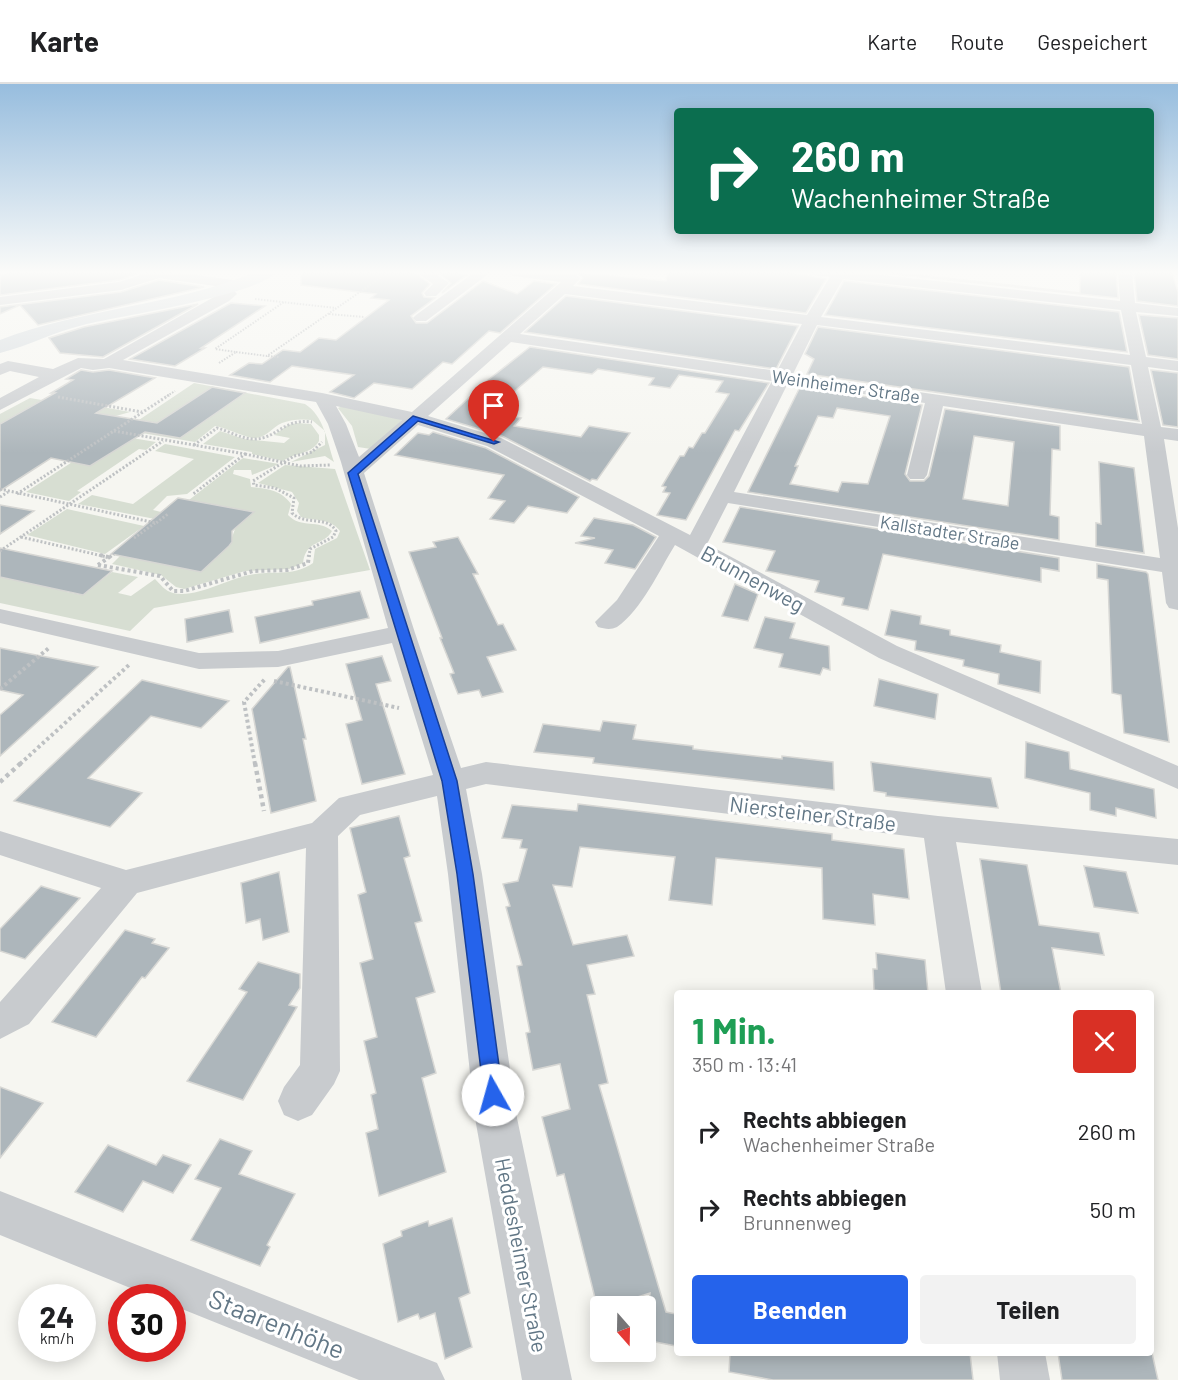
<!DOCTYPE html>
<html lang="de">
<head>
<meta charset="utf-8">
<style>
  body { margin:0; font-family:Barlow,sans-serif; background:#f2f2f2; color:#202124; height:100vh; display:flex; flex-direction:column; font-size:22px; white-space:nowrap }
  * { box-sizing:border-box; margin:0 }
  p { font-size:20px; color:#757577 }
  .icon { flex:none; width:33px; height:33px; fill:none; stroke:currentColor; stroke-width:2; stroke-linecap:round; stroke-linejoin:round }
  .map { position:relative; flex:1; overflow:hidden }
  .side { position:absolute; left:674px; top:906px; width:480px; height:366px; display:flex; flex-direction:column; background:#fff; border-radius:6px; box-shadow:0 3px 15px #0003 }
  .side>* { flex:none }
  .banner { position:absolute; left:674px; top:24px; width:480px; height:126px; border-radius:6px; box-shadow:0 3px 15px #0003; background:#0b6e4f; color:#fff; overflow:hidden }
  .needle { width:39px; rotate:160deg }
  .tools { position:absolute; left:590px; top:1212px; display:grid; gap:12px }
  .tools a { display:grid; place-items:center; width:66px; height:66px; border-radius:6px; background:#fff; box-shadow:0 3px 15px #0003; font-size:30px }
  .speed { position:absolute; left:18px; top:1200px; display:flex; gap:12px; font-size:30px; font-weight:700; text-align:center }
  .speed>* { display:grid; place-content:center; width:78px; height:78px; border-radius:50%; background:#fff; box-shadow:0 3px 15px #0003; line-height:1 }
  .speed small { font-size:15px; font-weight:400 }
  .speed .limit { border:9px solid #d22; background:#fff; color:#111 }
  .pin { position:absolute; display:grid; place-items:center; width:51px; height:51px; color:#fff; margin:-62px -26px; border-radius:50% 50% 50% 0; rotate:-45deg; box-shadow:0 0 6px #0007 }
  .pin .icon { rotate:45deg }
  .me { position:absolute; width:66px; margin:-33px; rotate:353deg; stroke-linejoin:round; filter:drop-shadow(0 0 4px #0008) }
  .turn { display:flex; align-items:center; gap:21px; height:126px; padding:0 18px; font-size:27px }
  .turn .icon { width:78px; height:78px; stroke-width:2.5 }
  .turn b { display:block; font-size:42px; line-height:51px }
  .round { display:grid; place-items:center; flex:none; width:63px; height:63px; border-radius:6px; background:#f2f2f2 }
  .headline { display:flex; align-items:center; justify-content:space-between; height:102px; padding:0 18px }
  h1 { font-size:36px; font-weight:700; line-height:45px; color:#1e9e55 }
  .cta { display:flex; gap:12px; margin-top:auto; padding:12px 18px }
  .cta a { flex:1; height:69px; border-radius:6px; background:#2563eb; color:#fff; font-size:24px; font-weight:700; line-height:69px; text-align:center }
  .cta a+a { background:#f2f2f2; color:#202124 }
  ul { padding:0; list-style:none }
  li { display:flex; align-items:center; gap:18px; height:78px; padding:0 18px }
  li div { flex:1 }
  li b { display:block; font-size:22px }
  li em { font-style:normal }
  header { display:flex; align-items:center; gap:36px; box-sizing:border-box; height:84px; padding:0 30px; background:#fff; border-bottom:2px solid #e0e0e0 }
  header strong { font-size:28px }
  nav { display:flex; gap:33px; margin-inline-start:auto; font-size:21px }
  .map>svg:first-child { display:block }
  .green { fill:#d7ded2 }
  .building { fill:#adb6bb; stroke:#d7d7d4; stroke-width:1.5; fill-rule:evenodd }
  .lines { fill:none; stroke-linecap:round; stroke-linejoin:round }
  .path-far3 { stroke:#bec1c3; stroke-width:2; stroke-dasharray:1.5 1.5; stroke-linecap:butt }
  .path-far2 { stroke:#bec1c3; stroke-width:3; stroke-dasharray:2 2; stroke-linecap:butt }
  .path-far1 { stroke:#bec1c3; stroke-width:4; stroke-dasharray:3 3; stroke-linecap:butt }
  .path { stroke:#bec1c3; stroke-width:4.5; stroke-dasharray:4 4; stroke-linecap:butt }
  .minor { fill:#c8cbce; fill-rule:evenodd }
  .major { fill:#d3d9dd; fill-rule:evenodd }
  .route { fill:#2563eb; stroke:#184099; stroke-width:1.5 }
  .labels { text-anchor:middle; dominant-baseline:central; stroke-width:6; stroke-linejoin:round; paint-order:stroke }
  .far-street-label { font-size:18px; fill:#627786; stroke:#fff }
  .street-label { font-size:21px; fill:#627786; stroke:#fff }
  .near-street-label { font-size:26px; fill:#627786; stroke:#fff }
</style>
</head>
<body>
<header>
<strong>Karte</strong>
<nav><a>Karte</a><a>Route</a><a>Gespeichert</a></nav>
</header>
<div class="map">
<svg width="1178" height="1296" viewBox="0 0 1178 1296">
  <rect width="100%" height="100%" fill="#f6f6f1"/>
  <!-- green -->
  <g class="green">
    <path d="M194,299L305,320C324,332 327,357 334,378L325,372L291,378L325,361V347L312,336C302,335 292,335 282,339C272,343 266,355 253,354C240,352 228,344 215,342L195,358L124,346Z"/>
    <path d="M48,313L130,328L0,365V330L30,314L42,316Z"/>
    <path d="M342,322L398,333L402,336L371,365L358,363L352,342L338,324Z"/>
    <path d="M297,339L311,340L319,351V357C311,371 295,368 283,377L252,370V368L203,360L220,347L244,355L284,359L290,354L274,351L288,341Z"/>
    <path d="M114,351L156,358L146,366L139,365L77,407L81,408L69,417L26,408Z"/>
    <path d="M165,360L235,373L187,410L167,412L153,426L161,428L155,435L78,420L92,411L133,420L194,375L155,367Z"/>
    <path d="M243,374L279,380L252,391L251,386H234L233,390L250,395L251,403C267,405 281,406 291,420L288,431C301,445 319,435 332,447C324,462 306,455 303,479L289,485L245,487L184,505L176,503L161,491L112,480L120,472L201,488L229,462L235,445L253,428L189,416Z"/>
    <path d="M285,381L335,385L370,486L154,524L130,547L0,519V493L55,505L57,503L67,508L82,511L112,488L138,493L118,509L131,512L155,495C160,500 165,507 173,509C196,515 230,493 255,490C276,487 295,492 313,479L315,465L337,454L340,447C330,434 316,437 301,433L297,427L299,419L292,408L258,399Z"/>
    <path d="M67,425L144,442L105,470L27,451Z"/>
  </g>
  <!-- building -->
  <g class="building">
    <path d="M8,188H137V190L119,196L0,211V191Z"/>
    <path d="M301,188H414L430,200L422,209L424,213L435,214L411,232L416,239H427L483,197L517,210L534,197L556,200L500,249L489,247L452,280L443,278L412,305L374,299L354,314L330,308L354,291L292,282L270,298L230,291L249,279L262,280L283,266L300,268L319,254L336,256L389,216L371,214L376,210L301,201Z"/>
    <path d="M437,188H458L467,191L442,209L451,199Z"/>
    <path d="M575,188L666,197L667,188H791L826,195L806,229L578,200L583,194Z"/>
    <path d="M874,188H894L1080,209V188H1116L1118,214Z"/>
    <path d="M1134,188H1172L1178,208V222L1137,217Z"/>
    <path d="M159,196L204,203L38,241L20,221L0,230V223L121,208Z"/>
    <path d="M844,197L1119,228L1127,268L825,231Z"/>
    <path d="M566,212L798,242L776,285L525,248Z"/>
    <path d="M231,219L265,222L201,264H205L175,282L130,275Z"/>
    <path d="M198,220L103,273L60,269L49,254L84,243Z"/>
    <path d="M1139,231L1178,234V275L1148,271Z"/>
    <path d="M818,243L1129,283L1139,337L807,290L814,275L805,270Z"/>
    <path d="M530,263L769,299L739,347L735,346L686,436L657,431L670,409L663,408L666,403L662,402L680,372H684L689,363L693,364L702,349H705L729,310L716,308L723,297L679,291L670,304L649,301L654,294L598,285L592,290L543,283L489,329L521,334L514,342L581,353L589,342L630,349L597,396L592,395L590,397L502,352L446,335L488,296Z"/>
    <path d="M81,286L93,288L109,286L155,294L96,329L157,339L212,303L245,309L180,354L145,348L90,382L51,374L0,407V340L55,309H51L73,296L66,295Z"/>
    <path d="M1151,286L1178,289V343L1163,341Z"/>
    <path d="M800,303L922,321L905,390L910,397H924L929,392L945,325L1060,342V366L1052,365L1050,431L1059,433V456L748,408ZM837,324L890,332L868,400L842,398L838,408L790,400L798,382H795L818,332L833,334ZM974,352L1014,358L1008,422L963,415Z"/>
    <path d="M433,348L486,364L579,413L567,429L528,422L514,439L490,435L505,417L488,414L504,391L395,371L418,349L429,351Z"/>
    <path d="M1099,378L1134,384L1144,469L1096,462V439L1101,440Z"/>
    <path d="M178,414L254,428L232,447V458L229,462L201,488L111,470Z"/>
    <path d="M0,421L34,427L0,450Z"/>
    <path d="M740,423L1059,474V487L1041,484V498L883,470L868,526L842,521L844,514L815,508L819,497L766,487L775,467L723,458Z"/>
    <path d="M594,434L633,441L656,453L635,485L605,479L613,466L575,459L595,454L581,452Z"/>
    <path d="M458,453L478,490H473L498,541L503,540L516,566L487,573L503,608L482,613L479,606L458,610L450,590L454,589L440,554H442L409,468L436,463L433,458Z"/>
    <path d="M0,464L34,471L112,487L83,511L0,493Z"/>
    <path d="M1097,480L1146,488L1148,490L1169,658L1124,649L1121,611L1112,609L1108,496L1097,494Z"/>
    <path d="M735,500L758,510L748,537L722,532Z"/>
    <path d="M360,507L369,534L260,559L255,533L313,521L312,517Z"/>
    <path d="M229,526L233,548L187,558L185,535Z"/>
    <path d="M891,526L921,532L920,540L950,546V551L1001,561L1000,568L1041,577L1040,609L998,600L999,590L963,582L964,576L915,566L916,557L885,551Z"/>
    <path d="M765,533L795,539L790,554L829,562L830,586L823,584L820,591L779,583L783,570L754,564Z"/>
    <path d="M0,564L98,583L0,672V631L23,611L0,606Z"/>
    <path d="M382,572L391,597L376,600L405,690L362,700L346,640L362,636L346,580Z"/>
    <path d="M288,583H290L306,655H303L316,717L271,729L252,625Z"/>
    <path d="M879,595L938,610L935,635L874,622Z"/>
    <path d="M142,596L229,617L201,644L151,632L88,694L142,709L110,743L14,717Z"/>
    <path d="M603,637L636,641L633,655L693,662V665L782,675V672L833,678L834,706L593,679L594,674L534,668L543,640L600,647Z"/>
    <path d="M1026,658L1069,668L1070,685L1154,705L1156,734L1116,724V732L1090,726V709L1025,694Z"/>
    <path d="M871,678L991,694L998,724L886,712V709L874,707Z"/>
    <path d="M578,720L832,750V756L904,765L909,815L873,810L875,841L823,835L822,784L716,774L712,821L669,816L675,773L580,763L572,803L553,801L573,861L627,851L634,872L587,881L595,910L587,911L608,999L599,1001L666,1228L676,1230V1262L645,1256L650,1209L609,1222H600L598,1226L564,1090L557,1092L542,1033L570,1025L560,980L533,986L526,949L530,948L517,882L522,881L506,823L510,822L503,800L518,797L527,765L520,764L522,756L502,754L512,721L577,727Z"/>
    <path d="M399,732L410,772L404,774L422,837L415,839L435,908L416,914L436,989L422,994L446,1088L379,1112L366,1049L378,1045L371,1011L376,1009L364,957L377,953L360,879L373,875L358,811L366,808L350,744Z"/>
    <path d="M980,775L1027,781L1039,841L1099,849L1104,871L1052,864L1061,909H1001Z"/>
    <path d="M1084,782L1126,788L1138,829L1094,823Z"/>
    <path d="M279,788L289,848L263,856L260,835L246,839L241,799Z"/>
    <path d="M41,802L80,814L25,875L0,867V845Z"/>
    <path d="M125,846L155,855L152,859L169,864L145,894L142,893L96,953L52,938Z"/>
    <path d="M876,869L925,876L928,909H895L874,906L873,885H877Z"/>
    <path d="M258,878L300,890V904L289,921L297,923L243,1016L187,997L247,908L239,905Z"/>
    <path d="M0,1003L43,1019L0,1074Z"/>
    <path d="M220,1055L252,1067L239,1090L295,1110L267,1161L270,1163L260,1182L191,1156L221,1104L195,1095Z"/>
    <path d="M108,1061L156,1081L163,1071L191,1081L173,1109L143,1097L123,1128L75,1108Z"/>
    <path d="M452,1134L470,1209L459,1214L472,1263L445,1275L435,1229L420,1235L418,1230L398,1238L383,1160L402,1152L401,1147L428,1137L429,1142Z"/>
    <path d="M730,1269H970L973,1296H773L729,1288Z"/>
    <path d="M1058,1269H1152L1158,1296H1062Z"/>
  </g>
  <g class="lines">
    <!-- path-far3 -->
    <g class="path-far3">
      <path d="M255,215L336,224"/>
      <path d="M329,230L364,233"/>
      <path d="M236,268L267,272L389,188"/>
      <path d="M268,272L279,273"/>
      <path d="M219,279L236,268L215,265L284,218"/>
      <path d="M167,312L175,307"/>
    </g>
    <!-- path-far2 -->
    <g class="path-far2">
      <path d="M58,313L142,328"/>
      <path d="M114,347L245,370L192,411"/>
      <path d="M194,361L217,344C229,347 241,355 254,355C277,355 283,334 312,338"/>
      <path d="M245,370L300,382L330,381"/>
      <path d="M0,405L156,439L168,430"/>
      <path d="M17,410L169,311"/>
      <path d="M0,413L8,408"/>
      <path d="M21,453L107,473"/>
      <path d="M134,454L155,439"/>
      <path d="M0,467L163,357"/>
      <path d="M110,473L114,470"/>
      <path d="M309,473L310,465L333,453L336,447C327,431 305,442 292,429L294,414L275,404L254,401L253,397L294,372L312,368L322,358"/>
    </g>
    <!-- path-far1 -->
    <g class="path-far1">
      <path d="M100,471L108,473"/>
      <path d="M98,481L160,492L173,507H184L253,487L287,486L308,479L309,471"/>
      <path d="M98,481L112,471"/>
      <path d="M274,597L399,624"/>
      <path d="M0,605L50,563"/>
      <path d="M20,680L130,580"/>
      <path d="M255,680L244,618L265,595"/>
    </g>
    <!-- path -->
    <g class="path">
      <path d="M255,679L264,727"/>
      <path d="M0,698L21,679"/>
    </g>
    <!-- minor -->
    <g class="minor">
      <path d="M139,188H175L240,197L247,201L240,205L232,204L237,210L229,217L123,276L322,309L412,328L561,198L513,192L506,188L574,190L581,194L573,202L807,231L830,193L813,191L811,188H854L1120,217L1118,188H1132L1135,219L1178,224V232L1136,228L1146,273L1178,277V287L1148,283L1161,343L1178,345V357L1164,355L1178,444V526L1169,524L1166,519L1162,488L728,419L707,460L897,562L1178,682V705L879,574L675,461C660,485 641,527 617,543C611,546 605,545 598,543L595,538L617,516L659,452L487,362L418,341L364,389L415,549L461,684L486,678L938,732L1178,755V781L956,758L982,909H946L924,754L486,700L466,705L482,790L517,1034L572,1296H522L475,1034L448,790L437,712L360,731L338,752L340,987L334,1000L312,1031L298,1037L284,1031L278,1017L284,1003L300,981L306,764L137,809L29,940L0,955V918L101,804L0,771V747L126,786L312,739L339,714L433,691L392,559L278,583L199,585L0,539V525L199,569L278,567L388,544L341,378L328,340L316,318L109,284L93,286L81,284L0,326V314L39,293L10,287L0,291V280L8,277L53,285L78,274L104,275L221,209L219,206L222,203L159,194L121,206L0,221V213L119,198L141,191ZM843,195L1121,226L1130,271L821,233ZM565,210L802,240L777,287L520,250ZM817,241L1131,281L1142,340L793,290ZM511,258L772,297L690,451L501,354L428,332ZM788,299L925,319L907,391L910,395H924L927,391L943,322L1144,352L1160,474L734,408ZM336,322L396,335L402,336L359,373L346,340Z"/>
      <path d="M416,188H433L449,199L436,212H426L424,209L433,200Z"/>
      <path d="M475,188H491L426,237H416L413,234L416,231Z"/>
      <path d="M0,1107L437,1279L445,1296H359L172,1221V1214H155L0,1151Z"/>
      <path d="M997,1269H1045L1050,1296H1000Z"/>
    </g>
    <!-- major -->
    <path class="major" d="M255,188H276C257,212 118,232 83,241C54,248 28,262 0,269V256C83,224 174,222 255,188Z"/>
  </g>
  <!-- sky -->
  <linearGradient id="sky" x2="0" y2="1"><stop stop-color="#97bdde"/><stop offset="0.51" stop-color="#fbfbf9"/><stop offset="1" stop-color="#fbfbf9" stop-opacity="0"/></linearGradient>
  <rect width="1178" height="369" fill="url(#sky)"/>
  <!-- route -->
  <path class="route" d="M413,332L499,358L494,360L418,337L358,390L457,697L473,790L503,1011L500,1018L493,1021L486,1018L484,1011L457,790L442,697L348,389Z"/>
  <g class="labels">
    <!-- far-street labels -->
    <g class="far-street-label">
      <text transform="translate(846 302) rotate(8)">Weinheimer Straße</text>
      <text transform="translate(950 448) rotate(9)">Kallstadter Straße</text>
    </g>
    <!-- street labels -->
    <g class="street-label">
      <text transform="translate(753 494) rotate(29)">Brunnenweg</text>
      <text transform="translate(813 729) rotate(7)">Niersteiner Straße</text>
      <text transform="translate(522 1171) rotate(79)">Heddesheimer Straße</text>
    </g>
    <!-- near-street labels -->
    <g class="near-street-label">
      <text transform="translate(277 1239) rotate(22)">Staarenhöhe</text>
    </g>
  </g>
</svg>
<div class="tools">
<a><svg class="needle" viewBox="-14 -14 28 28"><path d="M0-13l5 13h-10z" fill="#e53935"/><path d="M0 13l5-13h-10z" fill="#757577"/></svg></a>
</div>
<div class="speed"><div>24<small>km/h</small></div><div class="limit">30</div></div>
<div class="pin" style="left:494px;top:358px;background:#d93025"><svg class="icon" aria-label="arrive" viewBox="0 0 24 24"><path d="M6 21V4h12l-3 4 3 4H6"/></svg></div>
<svg class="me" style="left:493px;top:1011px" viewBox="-20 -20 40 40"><circle r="19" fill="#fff"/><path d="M0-13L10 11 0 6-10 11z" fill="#2563eb"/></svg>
<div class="banner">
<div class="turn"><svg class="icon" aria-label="right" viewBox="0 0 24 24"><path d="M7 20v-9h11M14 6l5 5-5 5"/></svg><div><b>260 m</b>Wachenheimer Straße</div></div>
</div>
<section class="side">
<div class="headline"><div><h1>1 Min.</h1><p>350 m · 13:41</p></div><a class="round" style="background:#d93025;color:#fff"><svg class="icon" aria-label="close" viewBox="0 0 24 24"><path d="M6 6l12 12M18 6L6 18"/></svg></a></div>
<ul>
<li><svg class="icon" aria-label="right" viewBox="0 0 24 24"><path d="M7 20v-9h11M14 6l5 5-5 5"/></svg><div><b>Rechts abbiegen</b><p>Wachenheimer Straße</p></div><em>260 m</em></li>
<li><svg class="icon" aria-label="right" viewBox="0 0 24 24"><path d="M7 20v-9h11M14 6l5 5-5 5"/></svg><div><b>Rechts abbiegen</b><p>Brunnenweg</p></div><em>50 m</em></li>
</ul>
<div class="cta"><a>Beenden</a><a>Teilen</a></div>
</section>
</div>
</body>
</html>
